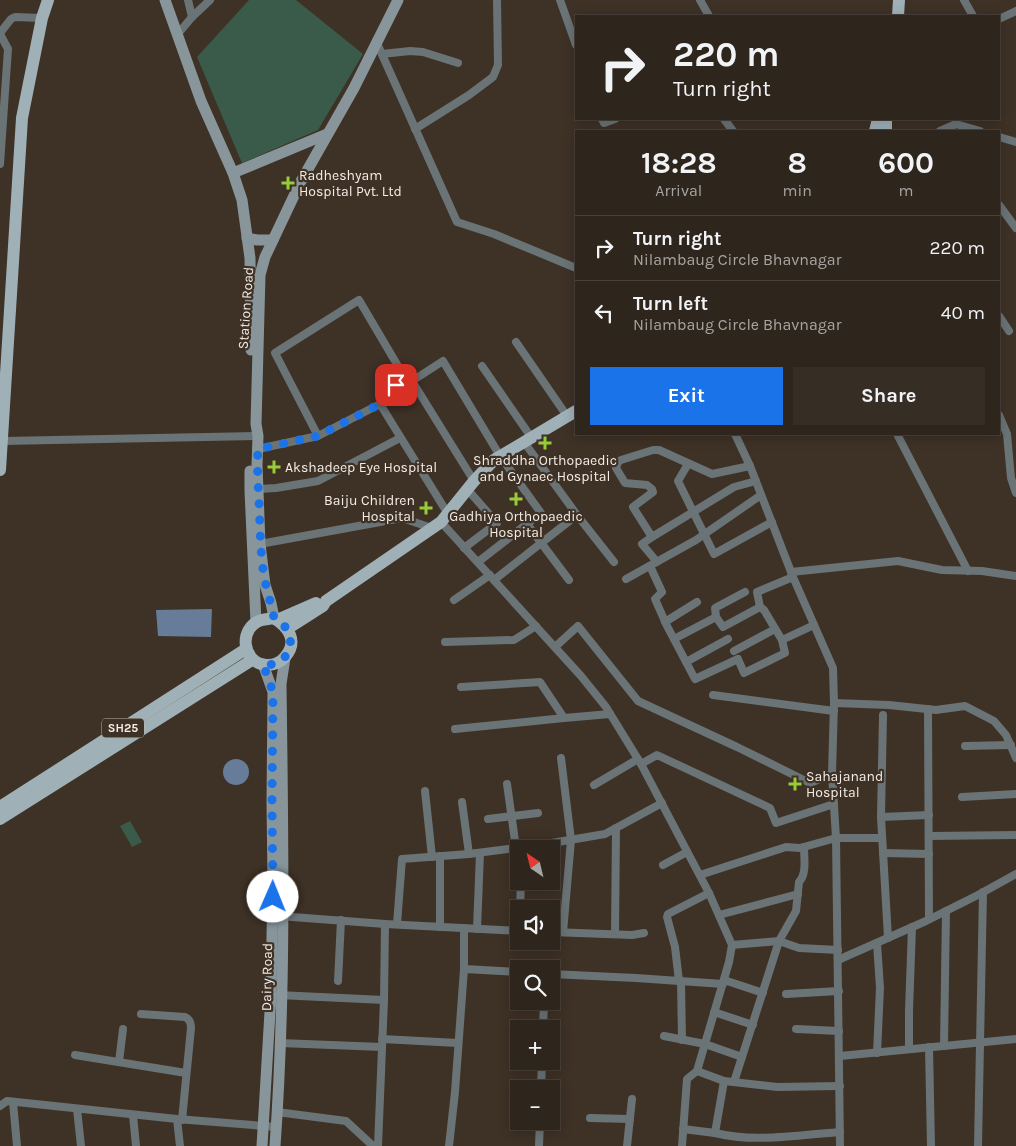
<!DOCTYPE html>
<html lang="en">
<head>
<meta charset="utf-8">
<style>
  body { margin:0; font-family:Karla,sans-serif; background:#362d25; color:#f1f3f6; height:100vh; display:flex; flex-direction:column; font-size:19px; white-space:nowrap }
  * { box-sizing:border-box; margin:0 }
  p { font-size:16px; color:#a7a5a3 }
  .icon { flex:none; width:28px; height:28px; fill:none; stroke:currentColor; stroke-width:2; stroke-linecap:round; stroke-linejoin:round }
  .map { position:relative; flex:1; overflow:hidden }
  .sheet { position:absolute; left:575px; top:130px; width:425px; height:305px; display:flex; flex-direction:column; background:#2e251c; border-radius:0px; box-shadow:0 2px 12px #0003,0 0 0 1px #49423b }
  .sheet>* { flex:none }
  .top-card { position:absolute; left:575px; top:15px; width:425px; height:105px; border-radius:0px; box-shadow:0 2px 12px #0003,0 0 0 1px #49423b; background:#2e251c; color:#f1f3f6; overflow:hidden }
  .needle { width:32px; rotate:325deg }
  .fabs { position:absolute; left:510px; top:840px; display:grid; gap:10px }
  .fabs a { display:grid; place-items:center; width:50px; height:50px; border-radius:0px; background:#2e251c; box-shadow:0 2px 12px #0003,0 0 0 1px #49423b; font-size:25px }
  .pin { position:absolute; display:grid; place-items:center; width:42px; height:42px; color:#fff; margin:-21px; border-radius:10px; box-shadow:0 2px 8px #0006 }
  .me { position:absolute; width:55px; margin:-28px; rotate:1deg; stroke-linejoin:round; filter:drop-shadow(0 0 4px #0008) }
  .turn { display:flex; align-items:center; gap:18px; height:105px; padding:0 15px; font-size:22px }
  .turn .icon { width:65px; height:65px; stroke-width:2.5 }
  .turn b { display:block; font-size:35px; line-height:42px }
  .eta { display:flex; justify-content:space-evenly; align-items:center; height:85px; text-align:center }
  .eta b { font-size:30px; font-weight:700; line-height:35px }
  .cta { display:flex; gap:10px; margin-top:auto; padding:10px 15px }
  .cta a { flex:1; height:58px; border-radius:0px; background:#1a73e8; color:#fff; font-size:20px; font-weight:700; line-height:58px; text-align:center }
  .cta a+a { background:#362d25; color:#f1f3f6 }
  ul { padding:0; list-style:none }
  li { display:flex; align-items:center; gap:15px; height:65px; padding:0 15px; border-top:1px solid #49423b }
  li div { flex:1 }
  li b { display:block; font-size:19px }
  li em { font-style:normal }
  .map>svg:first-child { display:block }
  .green { fill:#3b5b4a }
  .water { fill:#667c98 }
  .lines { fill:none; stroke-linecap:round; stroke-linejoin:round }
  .minor { stroke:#6a7376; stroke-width:8 }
  .secondary { stroke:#88969b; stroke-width:11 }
  .primary { stroke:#9fb0b7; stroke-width:12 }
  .route { stroke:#1a73e8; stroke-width:9; stroke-dasharray:0 16.2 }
  .poi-dot { fill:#97cc38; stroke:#3e3126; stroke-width:2 }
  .labels { text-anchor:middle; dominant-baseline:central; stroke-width:4.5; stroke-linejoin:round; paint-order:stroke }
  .shield { fill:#3e3126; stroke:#bdb4ac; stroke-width:1 }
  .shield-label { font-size:12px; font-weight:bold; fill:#f4ece5 }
  .poi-label { font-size:14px; fill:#f4ece5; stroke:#3e3126; text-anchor:start }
  .street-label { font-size:14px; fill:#f4ece5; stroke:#3e3126 }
</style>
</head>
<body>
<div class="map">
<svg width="1016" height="1146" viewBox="0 0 1016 1146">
  <rect width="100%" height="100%" fill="#3e3126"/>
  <!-- green -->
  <g class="green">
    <path d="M249,0H296L363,54L318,130L242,163L197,57Z"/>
    <path d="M130,821L142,842L132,847L120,826Z"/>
  </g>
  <!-- water -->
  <g class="water">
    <path d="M212,609L211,637L158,636L156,610Z"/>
    <circle cx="236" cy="772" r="13"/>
  </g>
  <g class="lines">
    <!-- minor -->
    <g class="minor">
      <path d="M188,0L192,17"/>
      <path d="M560,0L576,45"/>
      <path d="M700,0L709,16"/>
      <path d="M964,0L973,16"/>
      <path d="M999,19L1016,11"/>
      <path d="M0,33L11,19L15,17L42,18"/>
      <path d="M0,34L8,49L0,164"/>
      <path d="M177,35L192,17L210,0"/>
      <path d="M376,41L457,222L494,234L576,268"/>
      <path d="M382,54L410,51L423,52L458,63"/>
      <path d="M602,119L604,123L615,119"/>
      <path d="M724,119L733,131"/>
      <path d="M415,129L469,95L493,77L498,65L497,0"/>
      <path d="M940,131L956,124L980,131"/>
      <path d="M999,137L1016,142"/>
      <path d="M999,205L1016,228"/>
      <path d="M999,316L1009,331"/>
      <path d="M516,342L567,416"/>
      <path d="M482,366L531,437"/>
      <path d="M380,404L448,514"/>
      <path d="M999,415L1007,434L1011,478L1016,493"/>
      <path d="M735,434L750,466L793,577L833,668L834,703L832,774L836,838L840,1146"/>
      <path d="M897,434L968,571"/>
      <path d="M3,441L258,436"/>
      <path d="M258,449L318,436L380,404L388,392L405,378L359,300L275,353L318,436"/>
      <path d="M688,464L678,481L714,554L772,522"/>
      <path d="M750,466L712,474L659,450H653L621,460L618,462L616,468L625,483L647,485L652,489L653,492L633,507L652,537L734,487L756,481"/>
      <path d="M474,481L412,381L443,361L500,456L541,513L478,562"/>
      <path d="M259,489L276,488L318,481L400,438"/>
      <path d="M577,515L614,562"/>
      <path d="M441,522L581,676L606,707L641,764L709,893L732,945L729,962L697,1071L687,1079L682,1146"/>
      <path d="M527,524L569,580"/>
      <path d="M652,537L642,544L657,562"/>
      <path d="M260,544L402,518L432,528"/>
      <path d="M464,548L497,523L467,489"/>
      <path d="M650,566L662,592L655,599L667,626L695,679L738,659L744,673L785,653L782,640L814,625"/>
      <path d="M791,572L898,561L942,570L982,571L1016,576"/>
      <path d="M626,579L696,540L761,495"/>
      <path d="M494,580L577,515L524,442"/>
      <path d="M454,600L490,575"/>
      <path d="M760,607L764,610L782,640"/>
      <path d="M716,617L715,608L745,592"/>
      <path d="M665,622L697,602"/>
      <path d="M674,639L716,617L723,627L760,607L757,592L793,577"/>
      <path d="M445,642L514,640L536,626"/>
      <path d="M555,647L578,626L638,701L737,747L810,783L832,774"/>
      <path d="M734,651L775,629"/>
      <path d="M686,662L728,639"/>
      <path d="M461,687L540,682L564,718L610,714"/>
      <path d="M713,695L834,711"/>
      <path d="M834,703L889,705L936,710L965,706L994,721L1006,735L1016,758"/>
      <path d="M928,709L929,919"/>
      <path d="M883,715L881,817L888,938"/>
      <path d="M455,729L564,718"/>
      <path d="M965,746L1011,745"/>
      <path d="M561,758L571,840L563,932"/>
      <path d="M641,764L657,755L770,808L776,823L834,804"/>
      <path d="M507,784L516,848"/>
      <path d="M594,785L638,759"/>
      <path d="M425,791L432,857"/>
      <path d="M962,797L1016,794"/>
      <path d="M462,802L469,854"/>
      <path d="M881,817L929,815"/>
      <path d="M488,819L538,813"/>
      <path d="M929,836L1016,835"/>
      <path d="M883,853L929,854"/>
      <path d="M663,865L687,852"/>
      <path d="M700,875L786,847L800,848L836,838H882"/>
      <path d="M520,909L521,881"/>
      <path d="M719,915L798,894"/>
      <path d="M279,916L385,924L519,931"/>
      <path d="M397,924L402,859L469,854L546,844L605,834L662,803"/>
      <path d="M440,927V856"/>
      <path d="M477,929L480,853"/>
      <path d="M551,932L632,935L644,933"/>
      <path d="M615,934L616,828"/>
      <path d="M732,945L779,941L799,948L838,950"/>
      <path d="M838,960L926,921L978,895L1016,874"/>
      <path d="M464,969L519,972"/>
      <path d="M551,974L636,978L723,984"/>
      <path d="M724,980L763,993"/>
      <path d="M338,981L341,920"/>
      <path d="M679,981L675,947L667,917L668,914L709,893"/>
      <path d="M681,981L682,1040"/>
      <path d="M786,994L839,991"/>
      <path d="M278,995L384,1000"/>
      <path d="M714,1012L753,1025"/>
      <path d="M141,1014L185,1017C190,1019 191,1023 191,1028L182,1120"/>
      <path d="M543,1029L544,1001"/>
      <path d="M796,1029L839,1031"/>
      <path d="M664,1036L705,1044L742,1057"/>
      <path d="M382,1039L458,1043"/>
      <path d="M280,1043L382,1047"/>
      <path d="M944,1046L946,911"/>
      <path d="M929,1047L931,1146"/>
      <path d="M909,1049V1011L912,927"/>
      <path d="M877,1053L880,988L877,943"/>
      <path d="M75,1055L186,1073"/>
      <path d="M840,1056L1016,1039"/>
      <path d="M119,1062L123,1029"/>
      <path d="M697,1071L724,1081L777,1087L840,1086"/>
      <path d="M734,1082L779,941L796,911L799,882C807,874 804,858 804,847"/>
      <path d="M541,1089L542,1061"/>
      <path d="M13,1102L17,1146"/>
      <path d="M0,1106L7,1101L177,1119L277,1127"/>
      <path d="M77,1109L81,1146"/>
      <path d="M277,1112L346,1121L373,1146"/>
      <path d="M133,1115L136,1146"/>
      <path d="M590,1118L630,1119"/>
      <path d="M177,1119L180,1146"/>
      <path d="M683,1129L715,1133L724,1081"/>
      <path d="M715,1133C755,1143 799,1135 840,1132"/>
      <path d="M378,1146L384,1000L385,924"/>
      <path d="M449,1146L455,1092L464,969V928"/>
      <path d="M539,1146L540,1121"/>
      <path d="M627,1146L632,1099"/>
      <path d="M978,1146L983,892"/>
    </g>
    <!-- secondary -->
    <g class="secondary">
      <path d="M165,0L201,101L233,173L242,200L250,258L251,350"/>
      <path d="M233,173L327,134"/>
      <path d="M247,238L257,240H273"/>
      <path d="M250,471V491L256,622"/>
      <path d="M274,618L271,603L265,585L260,544L257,465L258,436L256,424L260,275L265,257L300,183L354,88L398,0"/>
      <path d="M262,1146L271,995L273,879L272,803L273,692L263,664"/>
      <path d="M275,1146C286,992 283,838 281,684L285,658"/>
    </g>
    <!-- primary -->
    <g class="primary">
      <path d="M898,16L899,0"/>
      <path d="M875,131L878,119"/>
      <path d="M886,131V119"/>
      <path d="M0,470L22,118L42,18L48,0"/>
      <path d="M274,618C288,627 299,641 285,657C281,662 274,665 268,665C242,665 237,627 262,620C266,619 270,619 274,618Z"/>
      <path d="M277,620L316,603"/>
      <path d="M287,629L323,606L326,601L441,522L474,481L494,460L576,411"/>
      <path d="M0,807L246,649"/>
      <path d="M0,819L252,660"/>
    </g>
  </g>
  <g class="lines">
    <!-- route -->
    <path class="route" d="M273,897L272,802L273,692L263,664C268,665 273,665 278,662C291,656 294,639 286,628C283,624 278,621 274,618C271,602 265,586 263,569C260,546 260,523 259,500C258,483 257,466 258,449L318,436L380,404L388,392L396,385"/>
  </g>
  <!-- markers -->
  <g class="poi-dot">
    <path d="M285.5 175.5h5v5h5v5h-5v5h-5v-5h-5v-5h5z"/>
    <path d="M542.5 435.5h5v5h5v5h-5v5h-5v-5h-5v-5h5z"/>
    <path d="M271.5 459.5h5v5h5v5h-5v5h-5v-5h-5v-5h5z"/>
    <path d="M513.5 491.5h5v5h5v5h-5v5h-5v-5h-5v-5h5z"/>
    <path d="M423.5 500.5h5v5h5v5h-5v5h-5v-5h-5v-5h5z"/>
    <path d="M792.5 776.5h5v5h5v5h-5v5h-5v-5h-5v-5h5z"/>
  </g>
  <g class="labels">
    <!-- shield labels -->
    <rect class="shield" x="102" y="718.5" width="42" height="19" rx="4"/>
    <g class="shield-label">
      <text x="123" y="728">SH25</text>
    </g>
    <!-- poi labels -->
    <g class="poi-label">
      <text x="299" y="175">Radheshyam<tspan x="299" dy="16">Hospital Pvt. Ltd</tspan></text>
      <text x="545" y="460" text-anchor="middle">Shraddha Orthopaedic<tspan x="545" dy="16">and Gynaec Hospital</tspan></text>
      <text x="285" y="467">Akshadeep Eye Hospital</text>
      <text x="415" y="500" text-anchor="end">Baiju Children<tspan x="415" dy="16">Hospital</tspan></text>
      <text x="516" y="516" text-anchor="middle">Gadhiya Orthopaedic<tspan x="516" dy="16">Hospital</tspan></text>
      <text x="806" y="776">Sahajanand<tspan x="806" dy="16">Hospital</tspan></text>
    </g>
    <!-- street labels -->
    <g class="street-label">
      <text transform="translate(246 308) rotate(-86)">Station Road</text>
      <text transform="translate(267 977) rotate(-89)">Dairy Road</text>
    </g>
  </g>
</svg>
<div class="fabs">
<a><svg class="needle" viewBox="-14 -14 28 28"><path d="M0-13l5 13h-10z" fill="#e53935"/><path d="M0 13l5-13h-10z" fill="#a7a5a3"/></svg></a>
<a><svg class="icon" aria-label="sound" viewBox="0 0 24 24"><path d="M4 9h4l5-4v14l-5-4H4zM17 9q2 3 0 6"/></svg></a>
<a><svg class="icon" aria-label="search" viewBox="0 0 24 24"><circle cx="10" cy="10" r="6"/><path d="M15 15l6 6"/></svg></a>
<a>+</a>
<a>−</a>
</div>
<div class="pin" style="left:396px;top:385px;background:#d93025"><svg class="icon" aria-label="arrive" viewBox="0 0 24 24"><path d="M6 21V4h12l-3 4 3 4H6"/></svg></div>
<svg class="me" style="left:273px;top:897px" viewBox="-20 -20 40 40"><circle r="19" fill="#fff"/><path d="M0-13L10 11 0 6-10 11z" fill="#1a73e8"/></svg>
<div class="top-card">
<div class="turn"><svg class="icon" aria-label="right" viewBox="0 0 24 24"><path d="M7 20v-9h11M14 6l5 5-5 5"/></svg><div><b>220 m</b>Turn right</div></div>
</div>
<section class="sheet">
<div class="eta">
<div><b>18:28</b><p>Arrival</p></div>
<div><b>8</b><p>min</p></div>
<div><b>600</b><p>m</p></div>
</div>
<ul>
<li><svg class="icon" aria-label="right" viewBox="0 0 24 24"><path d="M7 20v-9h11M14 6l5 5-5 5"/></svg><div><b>Turn right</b><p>Nilambaug Circle Bhavnagar</p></div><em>220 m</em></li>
<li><svg class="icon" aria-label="left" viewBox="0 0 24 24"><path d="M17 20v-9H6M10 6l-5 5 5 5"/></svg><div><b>Turn left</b><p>Nilambaug Circle Bhavnagar</p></div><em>40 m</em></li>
</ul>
<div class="cta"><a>Exit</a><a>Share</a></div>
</section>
</div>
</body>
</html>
